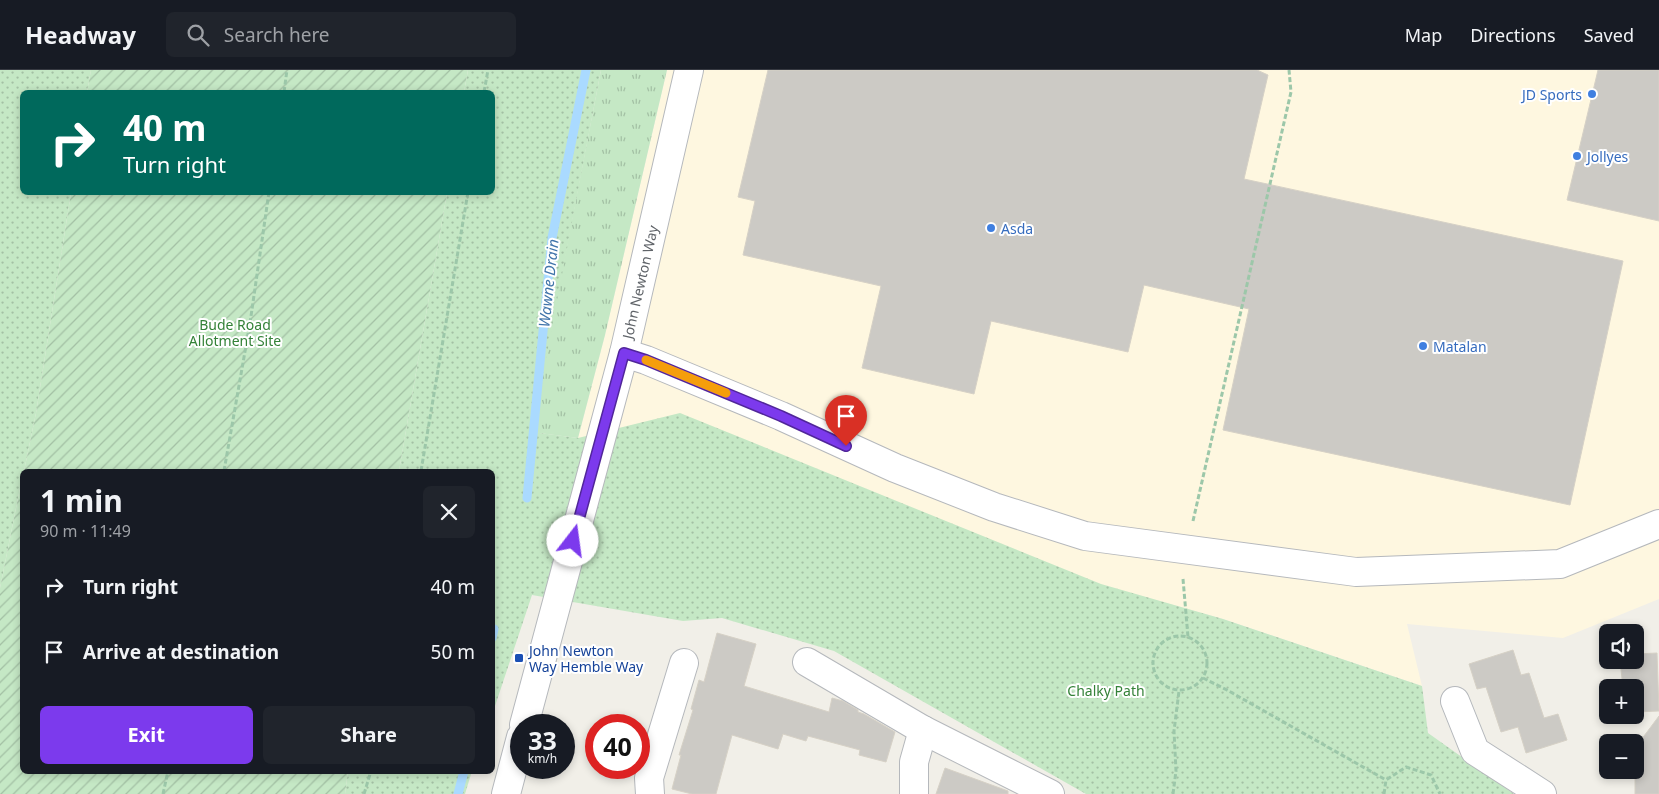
<!DOCTYPE html>
<html lang="en">
<head>
<meta charset="utf-8">
<style>
  body { margin:0; font-family:"Noto Sans",sans-serif; background:#20242c; color:#f1f3f6; height:100vh; display:flex; flex-direction:column; font-size:19px; white-space:nowrap }
  * { box-sizing:border-box; margin:0 }
  p { font-size:16px; color:#9ea1a6 }
  .icon { flex:none; width:28px; height:28px; fill:none; stroke:currentColor; stroke-width:2; stroke-linecap:round; stroke-linejoin:round }
  .map { position:relative; flex:1; overflow:hidden }
  .panel { position:absolute; left:20px; top:399px; width:475px; height:305px; display:flex; flex-direction:column; background:#171b24; border-radius:8px; box-shadow:0 2px 8px #0003 }
  .panel>* { flex:none }
  .top-card { position:absolute; left:20px; top:20px; width:475px; height:105px; border-radius:8px; box-shadow:0 2px 8px #0003; background:#00695c; color:#fff; overflow:hidden }
  .tools { position:absolute; left:1599px; top:554px; display:grid; gap:10px }
  .tools a { display:grid; place-items:center; width:45px; height:45px; border-radius:8px; background:#171b24; box-shadow:0 2px 8px #0003; font-size:25px }
  .speed { position:absolute; left:510px; top:644px; display:flex; gap:10px; font-size:25px; font-weight:700; text-align:center }
  .speed>* { display:grid; place-content:center; width:65px; height:65px; border-radius:50%; background:#171b24; box-shadow:0 2px 8px #0003; line-height:1 }
  .speed small { font-size:12px; font-weight:400 }
  .speed .limit { border:8px solid #d22; background:#fff; color:#111 }
  .pin { position:absolute; display:grid; place-items:center; width:42px; height:42px; color:#fff; margin:-51px -21px; border-radius:50% 50% 50% 0; rotate:-45deg; box-shadow:0 0 5px #0007 }
  .pin .icon { rotate:45deg }
  .me { position:absolute; width:55px; margin:-28px; rotate:15deg; stroke-linejoin:round; filter:drop-shadow(0 0 4px #0008) }
  .turn { display:flex; align-items:center; gap:18px; height:105px; padding:0 20px; font-size:22px }
  .turn .icon { width:65px; height:65px; stroke-width:2.5 }
  .turn b { display:block; font-size:35px; line-height:42px }
  .round { display:grid; place-items:center; flex:none; width:52px; height:52px; border-radius:8px; background:#20242c }
  .headline { display:flex; align-items:center; justify-content:space-between; height:85px; padding:0 20px }
  h1 { font-size:30px; font-weight:700; line-height:38px }
  .button { display:flex; gap:10px; margin-top:auto; padding:10px 20px }
  .button a { flex:1; height:58px; border-radius:8px; background:#7c3aed; color:#fff; font-size:20px; font-weight:700; line-height:58px; text-align:center }
  .button a+a { background:#20242c; color:#f1f3f6 }
  ul { padding:0; list-style:none }
  li { display:flex; align-items:center; gap:15px; height:65px; padding:0 20px }
  li div { flex:1 }
  li b { display:block; font-size:19px }
  li em { font-style:normal }
  header { display:flex; align-items:center; gap:30px; box-sizing:border-box; height:70px; padding:0 25px; background:#171b24; border-bottom:1px solid #363941 }
  header strong { font-size:24px }
  nav { display:flex; gap:28px; margin-inline-start:auto; font-size:18px }
  .search { width:350px; height:45px; background:#20242c; display:flex; align-items:center; gap:12px; box-sizing:border-box; padding:0 18px; border-radius:8px; color:#9ea1a6; font-size:19px }
  .map>svg:first-child { display:block }
  .commercial { fill:#fef7e0 }
  .grass { fill:url(#grass-tufts) }
  .park { fill:url(#park-dots) }
  .garden { fill:url(#garden-furrows) }
  .lines { fill:none; stroke-linecap:round; stroke-linejoin:round }
  .stream { stroke:#aadaff; stroke-width:9 }
  .building { fill:#cccac5; stroke:#d6d1c6 }
  .minor-casing { stroke:#b5b8bc; stroke-width:30 }
  .path { stroke:#9cc7a9; stroke-width:3; stroke-dasharray:5 2.5; stroke-linecap:butt }
  .minor { stroke:#fff; stroke-width:28 }
  .route-casing { stroke:#51269a; stroke-width:12 }
  .route { stroke:#7c3aed; stroke-width:9 }
  .slow { stroke:#f59e0b; stroke-width:9 }
  .shop-dot { fill:#3f7fe0; stroke:#fff; stroke-width:2 }
  .transit-dot { fill:#1a4fb4; stroke:#fff; stroke-width:2 }
  .labels { text-anchor:middle; dominant-baseline:central; stroke-width:4; stroke-linejoin:round; paint-order:stroke }
  .shop-label { font-size:14px; fill:#366cbe; stroke:#fff; text-anchor:start }
  .street-label { font-size:14px; fill:#5f6368; stroke:#fff }
  .park-label { font-size:14px; fill:#348238; stroke:#fff }
  .transit-label { font-size:14px; fill:#164399; stroke:#fff; text-anchor:start }
  .water-label { font-size:15px; font-style:italic; fill:#4174aa; stroke:#fff }
</style>
</head>
<body>
<header>
<strong>Headway</strong>
<div class="search"><svg class="icon" aria-label="search" viewBox="0 0 24 24"><circle cx="10" cy="10" r="6"/><path d="M15 15l6 6"/></svg>Search here</div>
<nav><a>Map</a><a>Directions</a><a>Saved</a></nav>
</header>
<div class="map">
<svg width="1659" height="724" viewBox="0 0 1659 724">
  <defs>
    <pattern id="grass-tufts" width="24" height="20" patternUnits="userSpaceOnUse" patternTransform="scale(1.25)"><rect width="24" height="20" fill="#c5e8c5"/><path d="M3 7l-1-3M5 7V3M7 7l1-3M15 17l-1-3M17 17v-4M19 17l1-3" fill="none" stroke="#a3c0a4"/></pattern>
    <pattern id="park-dots" width="8" height="8" patternUnits="userSpaceOnUse" patternTransform="scale(1.25)"><rect width="8" height="8" fill="#c5e8c5"/><path d="M2 2h.1M6 6h.1" fill="none" stroke="#a3c0a4" stroke-width="1.8" stroke-linecap="round"/></pattern>
    <pattern id="garden-furrows" width="10" height="10" patternUnits="userSpaceOnUse" patternTransform="scale(1.25)"><rect width="10" height="10" fill="#c5e8c5"/><path d="M-1 1l2-2M0 10L10 0M9 11l2-2" fill="none" stroke="#a3c0a4"/></pattern>
  </defs>
  <rect width="100%" height="100%" fill="#f1efe8"/>
  <!-- commercial -->
  <path class="commercial" d="M667,0H1659V529L1563,568L1407,554L1422,616L1223,549L578,368L605,265Z"/>
  <!-- grass -->
  <path class="grass" d="M601,0H667L605,265L578,368L531,362Z"/>
  <!-- park -->
  <g class="park">
    <path d="M0,0H91L87,22H22V122L71,123L36,343L24,401H22V408L0,518Z"/>
    <path d="M468,0H601L532,362L578,368L680,343L1101,514L1223,549L1422,616L1428,663L1514,724H1086L834,581L722,548L683,551L532,525L493,642L492,401H399L447,123L492,122V22H464Z"/>
    <path d="M348,701H472L465,724H345Z"/>
  </g>
  <!-- garden -->
  <g class="garden">
    <path d="M91,0H468L464,22H87Z"/>
    <path d="M71,123H447L399,401H24L36,343Z"/>
    <path d="M22,408V701H348L345,724H0V518Z"/>
  </g>
  <g class="lines">
    <!-- stream -->
    <g class="stream">
      <path d="M527,428L552,168L586,0"/>
      <path d="M492,568L494,559"/>
      <path d="M458,724L464,701"/>
    </g>
  </g>
  <!-- building -->
  <g class="building">
    <path d="M768,0H1257L1268,5L1244,109L1623,191L1570,435L1223,360L1249,239L1144,215L1128,282L991,251L974,324L862,298L881,216L743,185L755,131L738,127Z"/>
    <path d="M1598,0H1659V151L1567,130Z"/>
    <path d="M717,563L756,574L744,616L829,642L832,628L843,631L858,640V642L864,644L895,662L886,692L859,685L860,680L808,666L806,671L783,664L778,679L732,665L716,724H692L672,719L681,685H679L693,640L691,639L699,610L704,612Z"/>
    <path d="M1513,580L1521,605L1529,603L1544,648L1558,644L1567,670L1526,683L1518,657L1501,662L1486,617L1477,619L1469,594Z"/>
    <path d="M1657,583L1659,641L1635,642V618H1623L1620,590H1635V584Z"/>
    <path d="M1659,646V724H1635V678Z"/>
    <path d="M945,698L1008,721V724H936Z"/>
  </g>
  <g class="lines">
    <!-- minor casing -->
    <g class="minor-casing">
      <g id="minor">
        <path d="M624,283L646,290L781,346L895,398L994,437L1085,466L1356,502L1560,494L1659,454"/>
        <path d="M807,592L923,660L1050,724"/>
        <path d="M1455,631L1475,681L1542,724"/>
        <path d="M524,655L624,283L689,0"/>
        <path d="M506,724L521,667"/>
        <path d="M650,724L649,708L684,593"/>
        <path d="M914,724V692L923,660"/>
      </g>
    </g>
    <!-- path -->
    <g class="path">
      <path d="M284,22L287,0"/>
      <path d="M484,22L488,0"/>
      <path d="M224,401L250,253L269,122"/>
      <path d="M421,401L468,122"/>
      <path d="M1193,451L1291,22L1289,0"/>
      <path d="M1183,509L1188,567"/>
      <circle cx="1180" cy="593" r="27"/>
      <path d="M1203,608L1227,620L1386,710"/>
      <path d="M163,724L168,701"/>
      <path d="M364,724L371,701"/>
      <path d="M1173,724L1176,701L1174,661L1179,621"/>
      <path d="M1384,724L1386,710L1406,697L1431,705L1440,724"/>
    </g>
    <!-- minor -->
    <use href="#minor" class="minor"/>
  </g>
  <g class="lines">
    <!-- route casing -->
    <g class="route-casing">
      <path id="route" d="M573,471L624,283L646,290L781,346L846,376"/>
    </g>
    <!-- route -->
    <use href="#route" class="route"/>
    <!-- slow -->
    <path class="slow" d="M646,290L726,323"/>
  </g>
  <!-- markers -->
  <g class="shop-dot">
    <circle cx="1592" cy="24" r="5"/>
    <circle cx="1577" cy="86" r="5"/>
    <circle cx="991" cy="158" r="5"/>
    <circle cx="1423" cy="276" r="5"/>
  </g>
  <rect class="transit-dot" x="514" y="583" width="10" height="10" rx="2.5"/>
  <g class="labels">
    <!-- shop labels -->
    <g class="shop-label">
      <text x="1582" y="24" text-anchor="end">JD Sports</text>
      <text x="1587" y="86">Jollyes</text>
      <text x="1001" y="158">Asda</text>
      <text x="1433" y="276">Matalan</text>
    </g>
    <!-- street labels -->
    <g class="street-label">
      <text transform="translate(640 212) rotate(-77)">John Newton Way</text>
    </g>
    <!-- park labels -->
    <g class="park-label">
      <text x="235" y="254">Bude Road<tspan x="235" dy="16">Allotment Site</tspan></text>
      <text x="1106" y="620">Chalky Path</text>
    </g>
    <!-- transit labels -->
    <g class="transit-label">
      <text x="529" y="580">John Newton<tspan x="529" dy="16">Way Hemble Way</tspan></text>
    </g>
    <!-- water labels -->
    <g class="water-label">
      <text transform="translate(548 213) rotate(-84)">Wawne Drain</text>
    </g>
  </g>
</svg>
<div class="tools">
<a><svg class="icon" aria-label="sound" viewBox="0 0 24 24"><path d="M4 9h4l5-4v14l-5-4H4zM17 9q2 3 0 6"/></svg></a>
<a>+</a>
<a>−</a>
</div>
<div class="speed"><div>33<small>km/h</small></div><div class="limit">40</div></div>
<div class="pin" style="left:846px;top:376px;background:#d93025"><svg class="icon" aria-label="arrive" viewBox="0 0 24 24"><path d="M6 21V4h12l-3 4 3 4H6"/></svg></div>
<svg class="me" style="left:573px;top:471px" viewBox="-20 -20 40 40"><circle r="19" fill="#fff"/><path d="M0-13L10 11 0 6-10 11z" fill="#7c3aed"/></svg>
<div class="top-card">
<div class="turn"><svg class="icon" aria-label="right" viewBox="0 0 24 24"><path d="M7 20v-9h11M14 6l5 5-5 5"/></svg><div><b>40 m</b>Turn right</div></div>
</div>
<section class="panel">
<div class="headline"><div><h1>1 min</h1><p>90 m · 11:49</p></div><a class="round"><svg class="icon" aria-label="close" viewBox="0 0 24 24"><path d="M6 6l12 12M18 6L6 18"/></svg></a></div>
<ul>
<li><svg class="icon" aria-label="right" viewBox="0 0 24 24"><path d="M7 20v-9h11M14 6l5 5-5 5"/></svg><div><b>Turn right</b></div><em>40 m</em></li>
<li><svg class="icon" aria-label="arrive" viewBox="0 0 24 24"><path d="M6 21V4h12l-3 4 3 4H6"/></svg><div><b>Arrive at destination</b></div><em>50 m</em></li>
</ul>
<div class="button"><a>Exit</a><a>Share</a></div>
</section>
</div>
</body>
</html>
